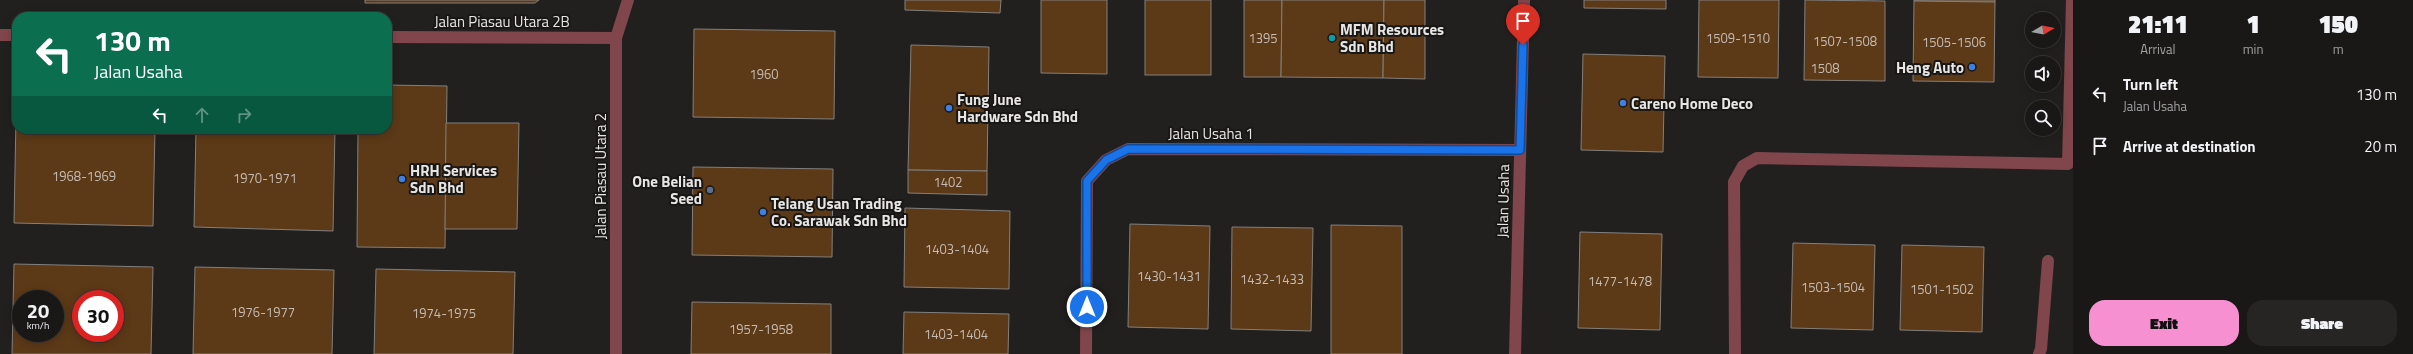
<!DOCTYPE html>
<html lang="en">
<head>
<meta charset="utf-8">
<style>
  body { margin:0; font-family:"Titillium Web",sans-serif; background:#272523; color:#f1f3f6; height:100vh; display:flex; flex-direction:column; font-size:15px; white-space:nowrap }
  * { box-sizing:border-box; margin:0 }
  p { font-size:13px; color:#9fa0a1 }
  .icon { flex:none; width:22px; height:22px; fill:none; stroke:currentColor; stroke-width:2; stroke-linecap:round; stroke-linejoin:round }
  .map { position:relative; flex:1; overflow:hidden }
  .sheet { display:flex; flex-direction:column; background:#1a1816; width:340px }
  .sheet>* { flex:none }
  .hud { position:absolute; left:12px; top:12px; width:380px; height:122px; border-radius:16px; box-shadow:0 2px 10px #0003,0 0 0 1px #383735; background:#0b6e4f; color:#fff; overflow:hidden }
  .needle { width:26px; rotate:80deg }
  .buttons { position:absolute; left:2025px; top:12px; display:grid; gap:8px }
  .buttons a { display:grid; place-items:center; width:36px; height:36px; border-radius:50%; background:#1a1816; box-shadow:0 2px 10px #0003,0 0 0 1px #383735; font-size:20px }
  .speed { position:absolute; left:12px; top:290px; display:flex; gap:8px; font-size:20px; font-weight:700; text-align:center }
  .speed>* { display:grid; place-content:center; width:52px; height:52px; border-radius:50%; background:#1a1816; box-shadow:0 2px 10px #0003,0 0 0 1px #383735; line-height:1 }
  .speed small { font-size:10px; font-weight:400 }
  .speed .limit { border:6px solid #d22; background:#fff; color:#111 }
  .pin { position:absolute; display:grid; place-items:center; width:34px; height:34px; color:#fff; margin:-41px -17px; border-radius:50% 50% 50% 0; rotate:-45deg; box-shadow:0 0 4px #0007 }
  .pin .icon { rotate:45deg }
  .me { position:absolute; width:44px; margin:-22px; rotate:0deg; stroke-linejoin:round; filter:drop-shadow(0 0 3px #0008) }
  .turn { display:flex; align-items:center; gap:14px; height:84px; padding:0 16px; font-size:18px }
  .turn .icon { width:52px; height:52px; stroke-width:2.5 }
  .turn b { display:block; font-size:28px; line-height:34px }
  .lanes { display:flex; align-items:center; height:38px; padding:0 16px; background:#0003; justify-content:center; gap:20px; direction:ltr }
  .lanes .off { opacity:.35 }
  .eta { display:flex; justify-content:space-evenly; align-items:center; height:68px; text-align:center }
  .eta b { font-size:24px; font-weight:800; line-height:28px }
  .cta { display:flex; gap:8px; margin-top:auto; padding:8px 16px }
  .cta a { flex:1; height:46px; border-radius:16px; background:#f690d0; color:#111; font-size:16px; font-weight:800; line-height:46px; text-align:center }
  .cta a+a { background:#272523; color:#f1f3f6 }
  ul { padding:0; list-style:none }
  li { display:flex; align-items:center; gap:12px; height:52px; padding:0 16px }
  li div { flex:1 }
  li b { display:block; font-size:15px }
  li em { font-style:normal }
  main { display:flex; flex:1; min-height:0 }
  .map>svg:first-child { display:block }
  .building { fill:#5c3917; stroke:#82807e; fill-rule:evenodd }
  .lines { fill:none; stroke-linecap:round; stroke-linejoin:round }
  .minor { stroke:#80464c; stroke-width:12 }
  .route-casing { stroke:#114b97; stroke-width:10 }
  .route { stroke:#1a73e8; stroke-width:7 }
  .culture-dot { fill:#0f9aa8; stroke:#191715; stroke-width:1.5 }
  .shop-dot { fill:#3f7fe0; stroke:#191715; stroke-width:1.5 }
  .service-dot { fill:#5c6f8a; stroke:#191715; stroke-width:1.5 }
  .labels { text-anchor:middle; dominant-baseline:central; stroke-width:4; stroke-linejoin:round; paint-order:stroke }
  .number-label { font-size:13px; fill:#c5bbb2 }
  .street-label { font-size:15px; fill:#e8e6e5; stroke:#191715 }
  .poi-label { font-size:15px; font-weight:bold; fill:#e8e6e5; stroke:#191715; text-anchor:start }
</style>
</head>
<body>
<main>
<div class="map">
<svg width="2073" height="354" viewBox="0 0 2073 354">
  <rect width="100%" height="100%" fill="#22201e"/>
  <!-- building -->
  <g class="building">
    <path d="M365,0H539L535,3H365Z"/>
    <path d="M905,0H1001L1000,13L905,10Z"/>
    <path d="M1041,0H1107V74L1041,73Z"/>
    <rect x="1145" y="0" width="66" height="75"/>
    <path d="M1244,0H1282L1281,77H1244Z"/>
    <path d="M1282,0H1384L1383,78L1281,77Z"/>
    <path d="M1384,0H1425V79L1383,78Z"/>
    <path d="M1584,0H1666V9L1584,8Z"/>
    <path d="M1699,0H1779L1778,78L1698,77Z"/>
    <path d="M1805,0L1885,1V81L1804,80Z"/>
    <path d="M1995,0V2L1914,1V0Z"/>
    <path d="M1914,1L1995,2L1994,82L1913,81Z"/>
    <path d="M694,29L835,31L834,119L693,117Z"/>
    <path d="M911,45L989,47L987,171L908,170Z"/>
    <path d="M1583,54L1665,56L1663,152L1581,150Z"/>
    <path d="M387,85L447,86L445,248L357,247L358,129H387Z"/>
    <path d="M16,118L17,129H155L153,226L14,223Z"/>
    <path d="M446,123H519L517,229H445Z"/>
    <path d="M196,129H335L333,231L194,227Z"/>
    <path d="M693,167L833,169L832,257L692,255Z"/>
    <path d="M908,170L987,171V195L908,193Z"/>
    <path d="M905,208L1010,211L1009,289L904,287Z"/>
    <path d="M1130,224L1210,226L1208,329L1128,327Z"/>
    <path d="M1331,225L1402,226V354H1331Z"/>
    <path d="M1232,227L1313,228L1311,331L1231,329Z"/>
    <path d="M1580,232L1662,234L1660,330L1578,328Z"/>
    <path d="M1793,243L1875,245L1873,330L1791,328Z"/>
    <path d="M1902,245L1984,247L1982,332L1900,330Z"/>
    <path d="M14,264L153,267L151,354H12ZM21,299H55V333H21ZM81,299H115V333H81Z"/>
    <path d="M195,267L334,270L332,354H193Z"/>
    <path d="M376,269L515,272L513,354H374Z"/>
    <path d="M692,302L831,304V354H691Z"/>
    <path d="M904,312L1009,314L1008,354H903Z"/>
  </g>
  <g class="lines">
    <!-- minor -->
    <g class="minor">
      <path d="M0,35H17"/>
      <path d="M387,37L616,38"/>
      <path d="M616,354V38L628,0"/>
      <path d="M1086,354L1087,181L1106,160L1128,149L1520,150"/>
      <path d="M1515,354L1524,0"/>
      <path d="M1735,354L1734,182L1743,166L1757,158L2068,164L2072,0"/>
      <path d="M2039,354L2041,349L2048,261"/>
    </g>
  </g>
  <g class="lines">
    <!-- route casing -->
    <g class="route-casing">
      <path id="route" d="M1087,307V181L1106,160L1128,149L1520,150L1523,45"/>
    </g>
    <!-- route -->
    <use href="#route" class="route"/>
  </g>
  <!-- markers -->
  <circle class="culture-dot" cx="1332" cy="38" r="4"/>
  <g class="shop-dot">
    <circle cx="1972" cy="67" r="4"/>
    <circle cx="1623" cy="103" r="4"/>
    <circle cx="949" cy="108" r="4"/>
    <circle cx="402" cy="179" r="4"/>
    <circle cx="763" cy="212" r="4"/>
  </g>
  <circle class="service-dot" cx="710" cy="190" r="4"/>
  <g class="labels">
    <!-- number labels -->
    <g class="number-label">
      <text x="1263" y="38">1395</text>
      <text x="1738" y="38">1509-1510</text>
      <text x="1845" y="41">1507-1508</text>
      <text x="1954" y="42">1505-1506</text>
      <text x="1825" y="68">1508</text>
      <text x="764" y="74">1960</text>
      <text x="84" y="176">1968-1969</text>
      <text x="265" y="178">1970-1971</text>
      <text x="948" y="182">1402</text>
      <text x="957" y="249">1403-1404</text>
      <text x="1169" y="276">1430-1431</text>
      <text x="1272" y="279">1432-1433</text>
      <text x="1620" y="281">1477-1478</text>
      <text x="1833" y="287">1503-1504</text>
      <text x="1942" y="289">1501-1502</text>
      <text x="263" y="312">1976-1977</text>
      <text x="444" y="313">1974-1975</text>
      <text x="761" y="329">1957-1958</text>
      <text x="956" y="334">1403-1404</text>
    </g>
    <!-- street labels -->
    <g class="street-label">
      <text x="502" y="21">Jalan Piasau Utara 2B</text>
      <text x="1211" y="133">Jalan Usaha 1</text>
      <text transform="translate(600 176) rotate(-90)">Jalan Piasau Utara 2</text>
      <text transform="translate(1503 201) rotate(-89)">Jalan Usaha</text>
    </g>
    <!-- poi labels -->
    <g class="poi-label">
      <text x="1340" y="29">MFM Resources<tspan x="1340" dy="17">Sdn Bhd</tspan></text>
      <text x="1964" y="67" text-anchor="end">Heng Auto</text>
      <text x="957" y="99">Fung June<tspan x="957" dy="17">Hardware Sdn Bhd</tspan></text>
      <text x="1631" y="103">Careno Home Deco</text>
      <text x="410" y="170">HRH Services<tspan x="410" dy="17">Sdn Bhd</tspan></text>
      <text x="702" y="181" text-anchor="end">One Belian<tspan x="702" dy="17">Seed</tspan></text>
      <text x="771" y="203">Telang Usan Trading<tspan x="771" dy="17">Co. Sarawak Sdn Bhd</tspan></text>
    </g>
  </g>
</svg>
<div class="buttons">
<a><svg class="needle" viewBox="-14 -14 28 28"><path d="M0-13l5 13h-10z" fill="#e53935"/><path d="M0 13l5-13h-10z" fill="#9fa0a1"/></svg></a>
<a><svg class="icon" aria-label="sound" viewBox="0 0 24 24"><path d="M4 9h4l5-4v14l-5-4H4zM17 9q2 3 0 6"/></svg></a>
<a><svg class="icon" aria-label="search" viewBox="0 0 24 24"><circle cx="10" cy="10" r="6"/><path d="M15 15l6 6"/></svg></a>
</div>
<div class="speed"><div>20<small>km/h</small></div><div class="limit">30</div></div>
<div class="pin" style="left:1523px;top:45px;background:#d93025"><svg class="icon" aria-label="arrive" viewBox="0 0 24 24"><path d="M6 21V4h12l-3 4 3 4H6"/></svg></div>
<svg class="me" style="left:1087px;top:307px" viewBox="-20 -20 40 40"><circle r="17" fill="#1a73e8" stroke="#fff" stroke-width="3"/><path d="M0-11L8 9 0 5-8 9z" fill="#fff"/></svg>
<div class="hud">
<div class="turn"><svg class="icon" aria-label="left" viewBox="0 0 24 24"><path d="M17 20v-9H6M10 6l-5 5 5 5"/></svg><div><b>130 m</b>Jalan Usaha</div></div>
<div class="lanes"><svg class="icon" aria-label="left" viewBox="0 0 24 24"><path d="M17 20v-9H6M10 6l-5 5 5 5"/></svg><svg class="icon off" aria-label="ahead" viewBox="0 0 24 24"><path d="M12 20V5M6 11l6-6 6 6"/></svg><svg class="icon off" aria-label="right" viewBox="0 0 24 24"><path d="M7 20v-9h11M14 6l5 5-5 5"/></svg></div>
</div>
</div>
<section class="sheet">
<div class="eta">
<div><b>21:11</b><p>Arrival</p></div>
<div><b>1</b><p>min</p></div>
<div><b>150</b><p>m</p></div>
</div>
<ul>
<li><svg class="icon" aria-label="left" viewBox="0 0 24 24"><path d="M17 20v-9H6M10 6l-5 5 5 5"/></svg><div><b>Turn left</b><p>Jalan Usaha</p></div><em>130 m</em></li>
<li><svg class="icon" aria-label="arrive" viewBox="0 0 24 24"><path d="M6 21V4h12l-3 4 3 4H6"/></svg><div><b>Arrive at destination</b></div><em>20 m</em></li>
</ul>
<div class="cta"><a>Exit</a><a>Share</a></div>
</section>
</main>
</body>
</html>
